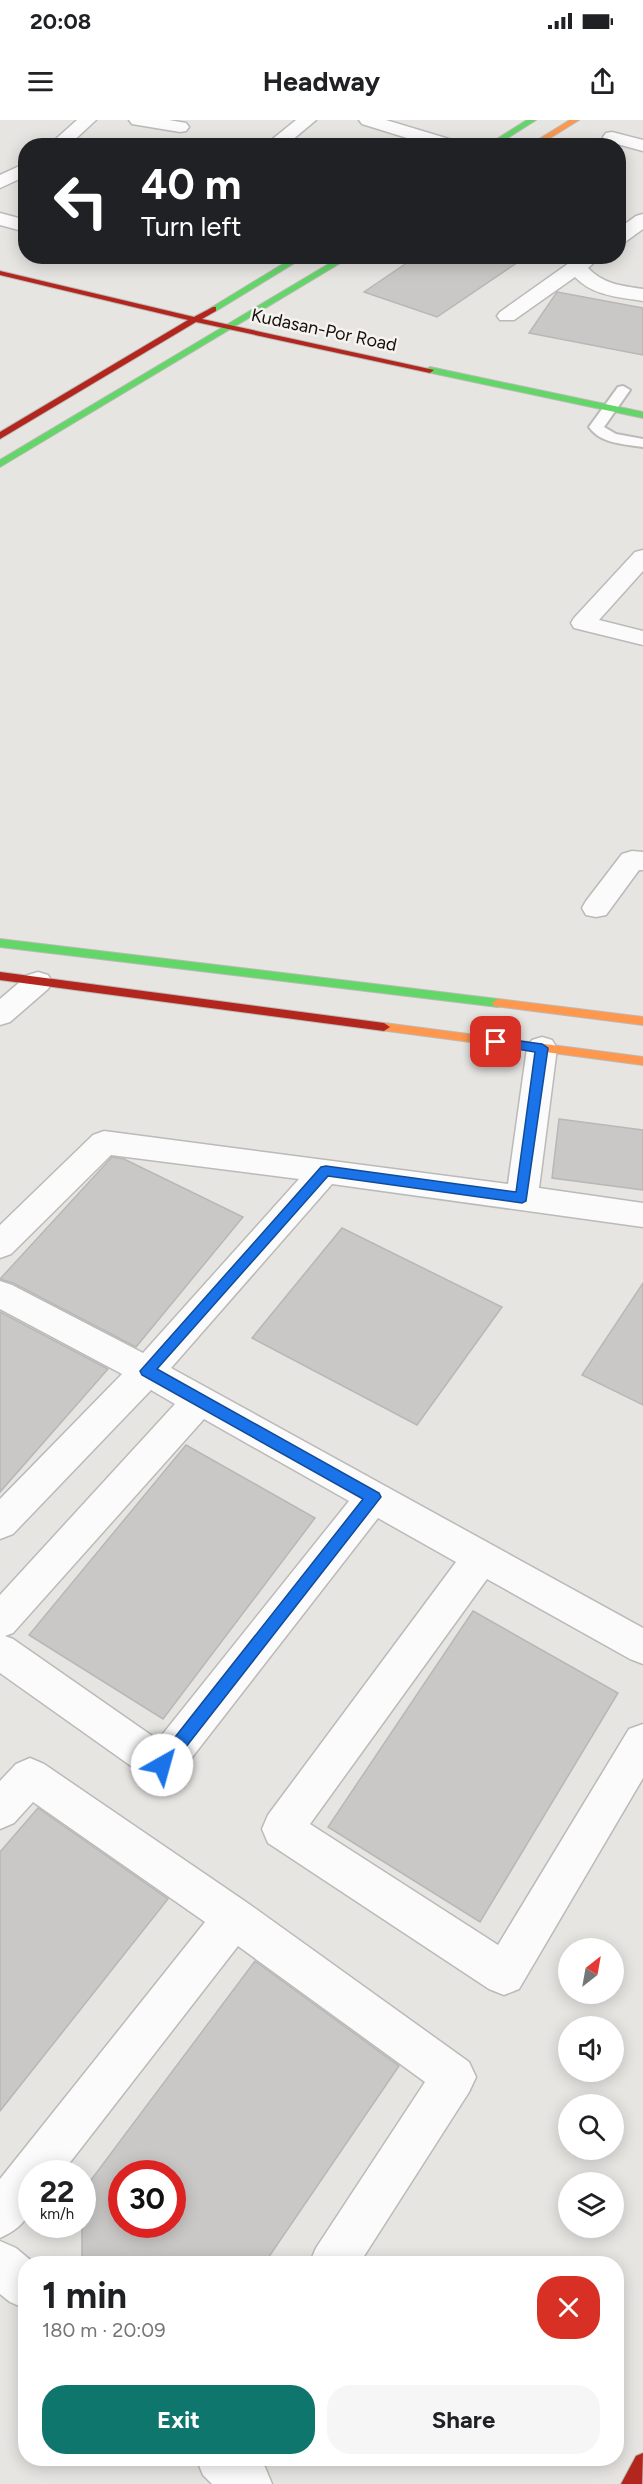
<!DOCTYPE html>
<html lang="en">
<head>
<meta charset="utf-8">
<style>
  body { margin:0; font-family:Figtree,sans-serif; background:#f6f6f6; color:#202124; height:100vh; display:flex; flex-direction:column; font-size:22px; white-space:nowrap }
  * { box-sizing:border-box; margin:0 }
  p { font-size:20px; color:#757577 }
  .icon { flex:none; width:33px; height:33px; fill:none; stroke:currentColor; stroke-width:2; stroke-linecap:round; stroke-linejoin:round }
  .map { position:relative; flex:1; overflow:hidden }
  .side { position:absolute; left:18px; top:2136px; width:606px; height:210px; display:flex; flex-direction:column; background:#fff; border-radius:24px; box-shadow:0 3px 15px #0003 }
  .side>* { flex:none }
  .top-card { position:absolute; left:18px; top:18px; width:608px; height:126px; border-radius:24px; box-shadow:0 3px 15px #0003; background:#202124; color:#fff; overflow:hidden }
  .needle { width:39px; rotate:31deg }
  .buttons { position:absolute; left:558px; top:1818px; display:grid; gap:12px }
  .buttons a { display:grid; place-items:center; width:66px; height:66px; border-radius:50%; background:#fff; box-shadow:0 3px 15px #0003; font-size:30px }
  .speed { position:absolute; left:18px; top:2040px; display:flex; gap:12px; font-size:30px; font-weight:700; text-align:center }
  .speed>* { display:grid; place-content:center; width:78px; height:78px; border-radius:50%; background:#fff; box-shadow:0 3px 15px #0003; line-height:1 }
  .speed small { font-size:15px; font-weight:400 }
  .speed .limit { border:9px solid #d22; background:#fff; color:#111 }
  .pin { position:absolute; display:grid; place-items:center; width:51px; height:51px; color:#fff; margin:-26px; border-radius:12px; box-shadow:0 3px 9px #0006 }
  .me { position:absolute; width:66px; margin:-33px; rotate:38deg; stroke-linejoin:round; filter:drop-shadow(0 0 4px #0008) }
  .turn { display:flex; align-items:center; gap:21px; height:126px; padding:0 24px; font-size:27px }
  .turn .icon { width:78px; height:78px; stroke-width:2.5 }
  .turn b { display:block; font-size:42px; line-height:51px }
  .round { display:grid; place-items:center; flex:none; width:63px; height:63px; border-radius:24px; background:#f6f6f6 }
  .overview { display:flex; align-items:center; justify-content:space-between; height:102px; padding:0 24px }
  h1 { font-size:36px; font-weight:700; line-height:45px }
  .primary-button { display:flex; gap:12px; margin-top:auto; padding:12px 24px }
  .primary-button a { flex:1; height:69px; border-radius:24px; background:#0f766e; color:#fff; font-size:24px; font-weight:700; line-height:69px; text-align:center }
  .primary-button a+a { background:#f6f6f6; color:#202124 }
  .status { display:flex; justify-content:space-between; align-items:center; height:42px; padding:0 30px; background:#fff; direction:ltr }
  .status svg { height:16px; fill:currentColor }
  header { display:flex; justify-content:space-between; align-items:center; height:78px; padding:0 24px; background:#fff; font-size:27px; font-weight:700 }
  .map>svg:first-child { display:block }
  .building { fill:#cac8c6; stroke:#b9b7b5; stroke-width:1.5; fill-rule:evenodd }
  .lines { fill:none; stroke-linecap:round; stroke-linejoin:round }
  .lane-casing { stroke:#bbbab8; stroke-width:4 }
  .street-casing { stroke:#bbbab8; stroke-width:3 }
  .fast-casing { stroke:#bbbab8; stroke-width:2 }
  .slow-casing { stroke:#bbbab8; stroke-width:2 }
  .jam-casing { stroke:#bbbab8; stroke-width:2 }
  .lane { fill:#fbfbfb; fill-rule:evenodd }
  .street { fill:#fbfbfb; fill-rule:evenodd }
  .fast { fill:#63d668; fill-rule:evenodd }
  .slow { fill:#ff974d; fill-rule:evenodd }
  .jam { fill:#b3261e; fill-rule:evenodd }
  .route { fill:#1a73e8; stroke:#114b97; stroke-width:1.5 }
  .labels { text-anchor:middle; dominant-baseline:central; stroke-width:5; stroke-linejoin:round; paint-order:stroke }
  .far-street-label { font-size:18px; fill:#11100e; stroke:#f6f2ed }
</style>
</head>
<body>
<div class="status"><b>20:08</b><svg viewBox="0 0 49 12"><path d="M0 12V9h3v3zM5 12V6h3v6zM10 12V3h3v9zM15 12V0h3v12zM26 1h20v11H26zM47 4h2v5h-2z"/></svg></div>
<header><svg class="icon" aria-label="menu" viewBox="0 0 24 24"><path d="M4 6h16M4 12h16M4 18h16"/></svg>Headway<svg class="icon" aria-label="share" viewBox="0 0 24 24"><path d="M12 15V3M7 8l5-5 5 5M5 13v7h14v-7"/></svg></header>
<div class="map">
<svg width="643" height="2364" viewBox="0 0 643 2364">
  <rect width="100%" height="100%" fill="#e7e5e2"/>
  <!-- building -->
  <g class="building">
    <path d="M417,136H527L437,197L364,172Z"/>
    <path d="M557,172L643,188V235L529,213Z"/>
    <path d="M559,999L643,1010V1070L552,1058Z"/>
    <path d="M112,1037L124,1039L243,1097L136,1227L13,1163L0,1159Z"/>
    <path d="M342,1108L502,1187L417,1305L252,1218Z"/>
    <path d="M643,1163V1285L582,1255Z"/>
    <path d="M0,1192L108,1249L0,1372Z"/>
    <path d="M186,1325L315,1398L163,1599L29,1515Z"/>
    <path d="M473,1491L618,1573L480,1802L328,1707Z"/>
    <path d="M38,1688L168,1779L0,1991V1732Z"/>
    <path d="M255,1841L399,1946L264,2144H82V2072ZM122,2054H172V2104H122Z"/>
  </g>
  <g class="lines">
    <!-- lane casing -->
    <g class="lane-casing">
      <path id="lane" d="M623,266L630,270L604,307L616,314L643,319V327C624,324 601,324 589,307L618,267Z"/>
    </g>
    <!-- street casing -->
    <g class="street-casing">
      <g id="street">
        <path d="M77,0H96L68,26H48Z"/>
        <path d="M129,0H169L186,3L189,7L186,11L180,12L132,4Z"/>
        <path d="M296,0H316L285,26H264Z"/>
        <path d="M359,0H386L459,22L462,26H433L362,4Z"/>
        <path d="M612,12L643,20V31L606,21L603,17L606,13Z"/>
        <path d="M26,43V56L0,68V55Z"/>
        <path d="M0,93L26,100V112L0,105Z"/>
        <path d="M643,94V109L625,122L618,124V109L636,96Z"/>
        <path d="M579,136H601L588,148C603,164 622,166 643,169V181C619,177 593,176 575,157L514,200H500L497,196L500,192Z"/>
        <path d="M643,430V451L599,500L643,511V525L574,508L571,503L574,498L635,432Z"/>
        <path d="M632,731L643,732V750H639L606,795L596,797L586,795L582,788L586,781L622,734Z"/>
        <path d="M38,852L48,855L52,862L48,869L10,902L0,905V879L28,855Z"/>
        <path d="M542,917L552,920L557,928L539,1068L643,1083V1107L332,1064L171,1248L643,1508V1544L630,1539L487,1459L310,1704L498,1825L629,1609L643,1604V1658L519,1869L504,1875L489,1869L268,1723L262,1709L268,1695L456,1442L378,1398L176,1658L162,1664L148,1658L0,1553V1475L175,1284L151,1270L13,1414L0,1419V1379L122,1254L0,1189V1161L12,1165L143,1233L299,1059L111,1035L11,1134L0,1138V1105L93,1015L104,1011L508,1064L527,928L532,920ZM204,1299L349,1381L158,1620L13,1519L5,1516L13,1513Z"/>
        <path d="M30,1638L44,1644L249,1784L469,1942L476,1957L469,1972L359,2144H309L316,2128L425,1962L238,1826L61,2054H32C32,2086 34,2103 0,2118V2059L205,1802L33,1682L14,1703L0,1709V1661L16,1644Z"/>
        <path d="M0,2121L16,2128L35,2144H26V2189L10,2182L0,2174Z"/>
        <path d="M196,2338H256L265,2347L272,2364H212L203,2355Z"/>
      </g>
    </g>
    <!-- fast casing -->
    <g class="fast-casing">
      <g id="fast">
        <path d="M527,0H536L495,26H486Z"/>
        <path d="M296,136H306L216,191L209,189Z"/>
        <path d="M342,136H352L0,347V340Z"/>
        <path d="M430,247L643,292V298L427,252L426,250Z"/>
        <path d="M0,819L498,879L504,883L498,887L0,827Z"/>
      </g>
    </g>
    <!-- slow casing -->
    <g class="slow-casing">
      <g id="slow">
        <path d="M570,0H579L537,26H528Z"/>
        <path d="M498,879L643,897V905L494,886L492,883Z"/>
        <path d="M384,903L643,937V945L380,910L378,907Z"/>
      </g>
    </g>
    <!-- jam casing -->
    <g class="jam-casing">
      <g id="jam">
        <path d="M0,151L194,197L213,187H216V191L202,199L434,250L430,253L196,202L0,319V312L188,200L0,155Z"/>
        <path d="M0,852L384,903L390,907L384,911L0,860Z"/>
        <path d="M643,2333L642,2364H621L636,2336Z"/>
      </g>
    </g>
    <!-- lane -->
    <use href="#lane" class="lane"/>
    <!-- street -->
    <use href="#street" class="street"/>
    <!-- fast -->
    <use href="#fast" class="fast"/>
    <!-- slow -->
    <use href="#slow" class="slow"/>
    <!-- jam -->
    <use href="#jam" class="jam"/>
  </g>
  <!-- route -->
  <path class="route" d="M496,918L542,924L548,928L526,1081L522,1083L328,1056L157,1249L379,1373L381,1377L168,1650L162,1653L157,1650L154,1645L157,1640L363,1379L142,1255L140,1251L321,1047L326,1046L516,1072L535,932L492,925L490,922Z"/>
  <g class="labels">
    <!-- far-street labels -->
    <g class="far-street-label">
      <text transform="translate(324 210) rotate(12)">Kudasan-Por Road</text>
    </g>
  </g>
</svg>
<div class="buttons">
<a><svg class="needle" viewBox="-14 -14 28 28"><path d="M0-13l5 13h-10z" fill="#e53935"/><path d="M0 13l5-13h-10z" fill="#757577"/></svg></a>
<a><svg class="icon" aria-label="sound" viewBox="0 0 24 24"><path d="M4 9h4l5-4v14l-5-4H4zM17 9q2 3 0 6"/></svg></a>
<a><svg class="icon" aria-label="search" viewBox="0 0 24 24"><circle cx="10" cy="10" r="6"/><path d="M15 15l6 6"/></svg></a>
<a><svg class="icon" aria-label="layers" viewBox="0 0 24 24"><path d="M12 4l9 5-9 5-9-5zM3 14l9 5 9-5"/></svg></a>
</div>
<div class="speed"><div>22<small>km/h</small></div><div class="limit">30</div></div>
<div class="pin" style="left:496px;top:922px;background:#d93025"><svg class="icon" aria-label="arrive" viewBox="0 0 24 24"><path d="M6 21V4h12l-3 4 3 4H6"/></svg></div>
<svg class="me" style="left:162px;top:1645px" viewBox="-20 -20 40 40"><circle r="19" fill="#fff"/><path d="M0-13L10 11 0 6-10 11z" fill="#1a73e8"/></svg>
<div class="top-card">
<div class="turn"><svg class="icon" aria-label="left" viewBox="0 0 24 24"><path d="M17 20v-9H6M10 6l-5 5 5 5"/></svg><div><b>40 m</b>Turn left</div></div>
</div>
<section class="side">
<div class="overview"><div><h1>1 min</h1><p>180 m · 20:09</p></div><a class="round" style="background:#d93025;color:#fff"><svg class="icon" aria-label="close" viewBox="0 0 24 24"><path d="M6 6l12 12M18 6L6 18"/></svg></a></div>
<div class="primary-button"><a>Exit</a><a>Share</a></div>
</section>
</div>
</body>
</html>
